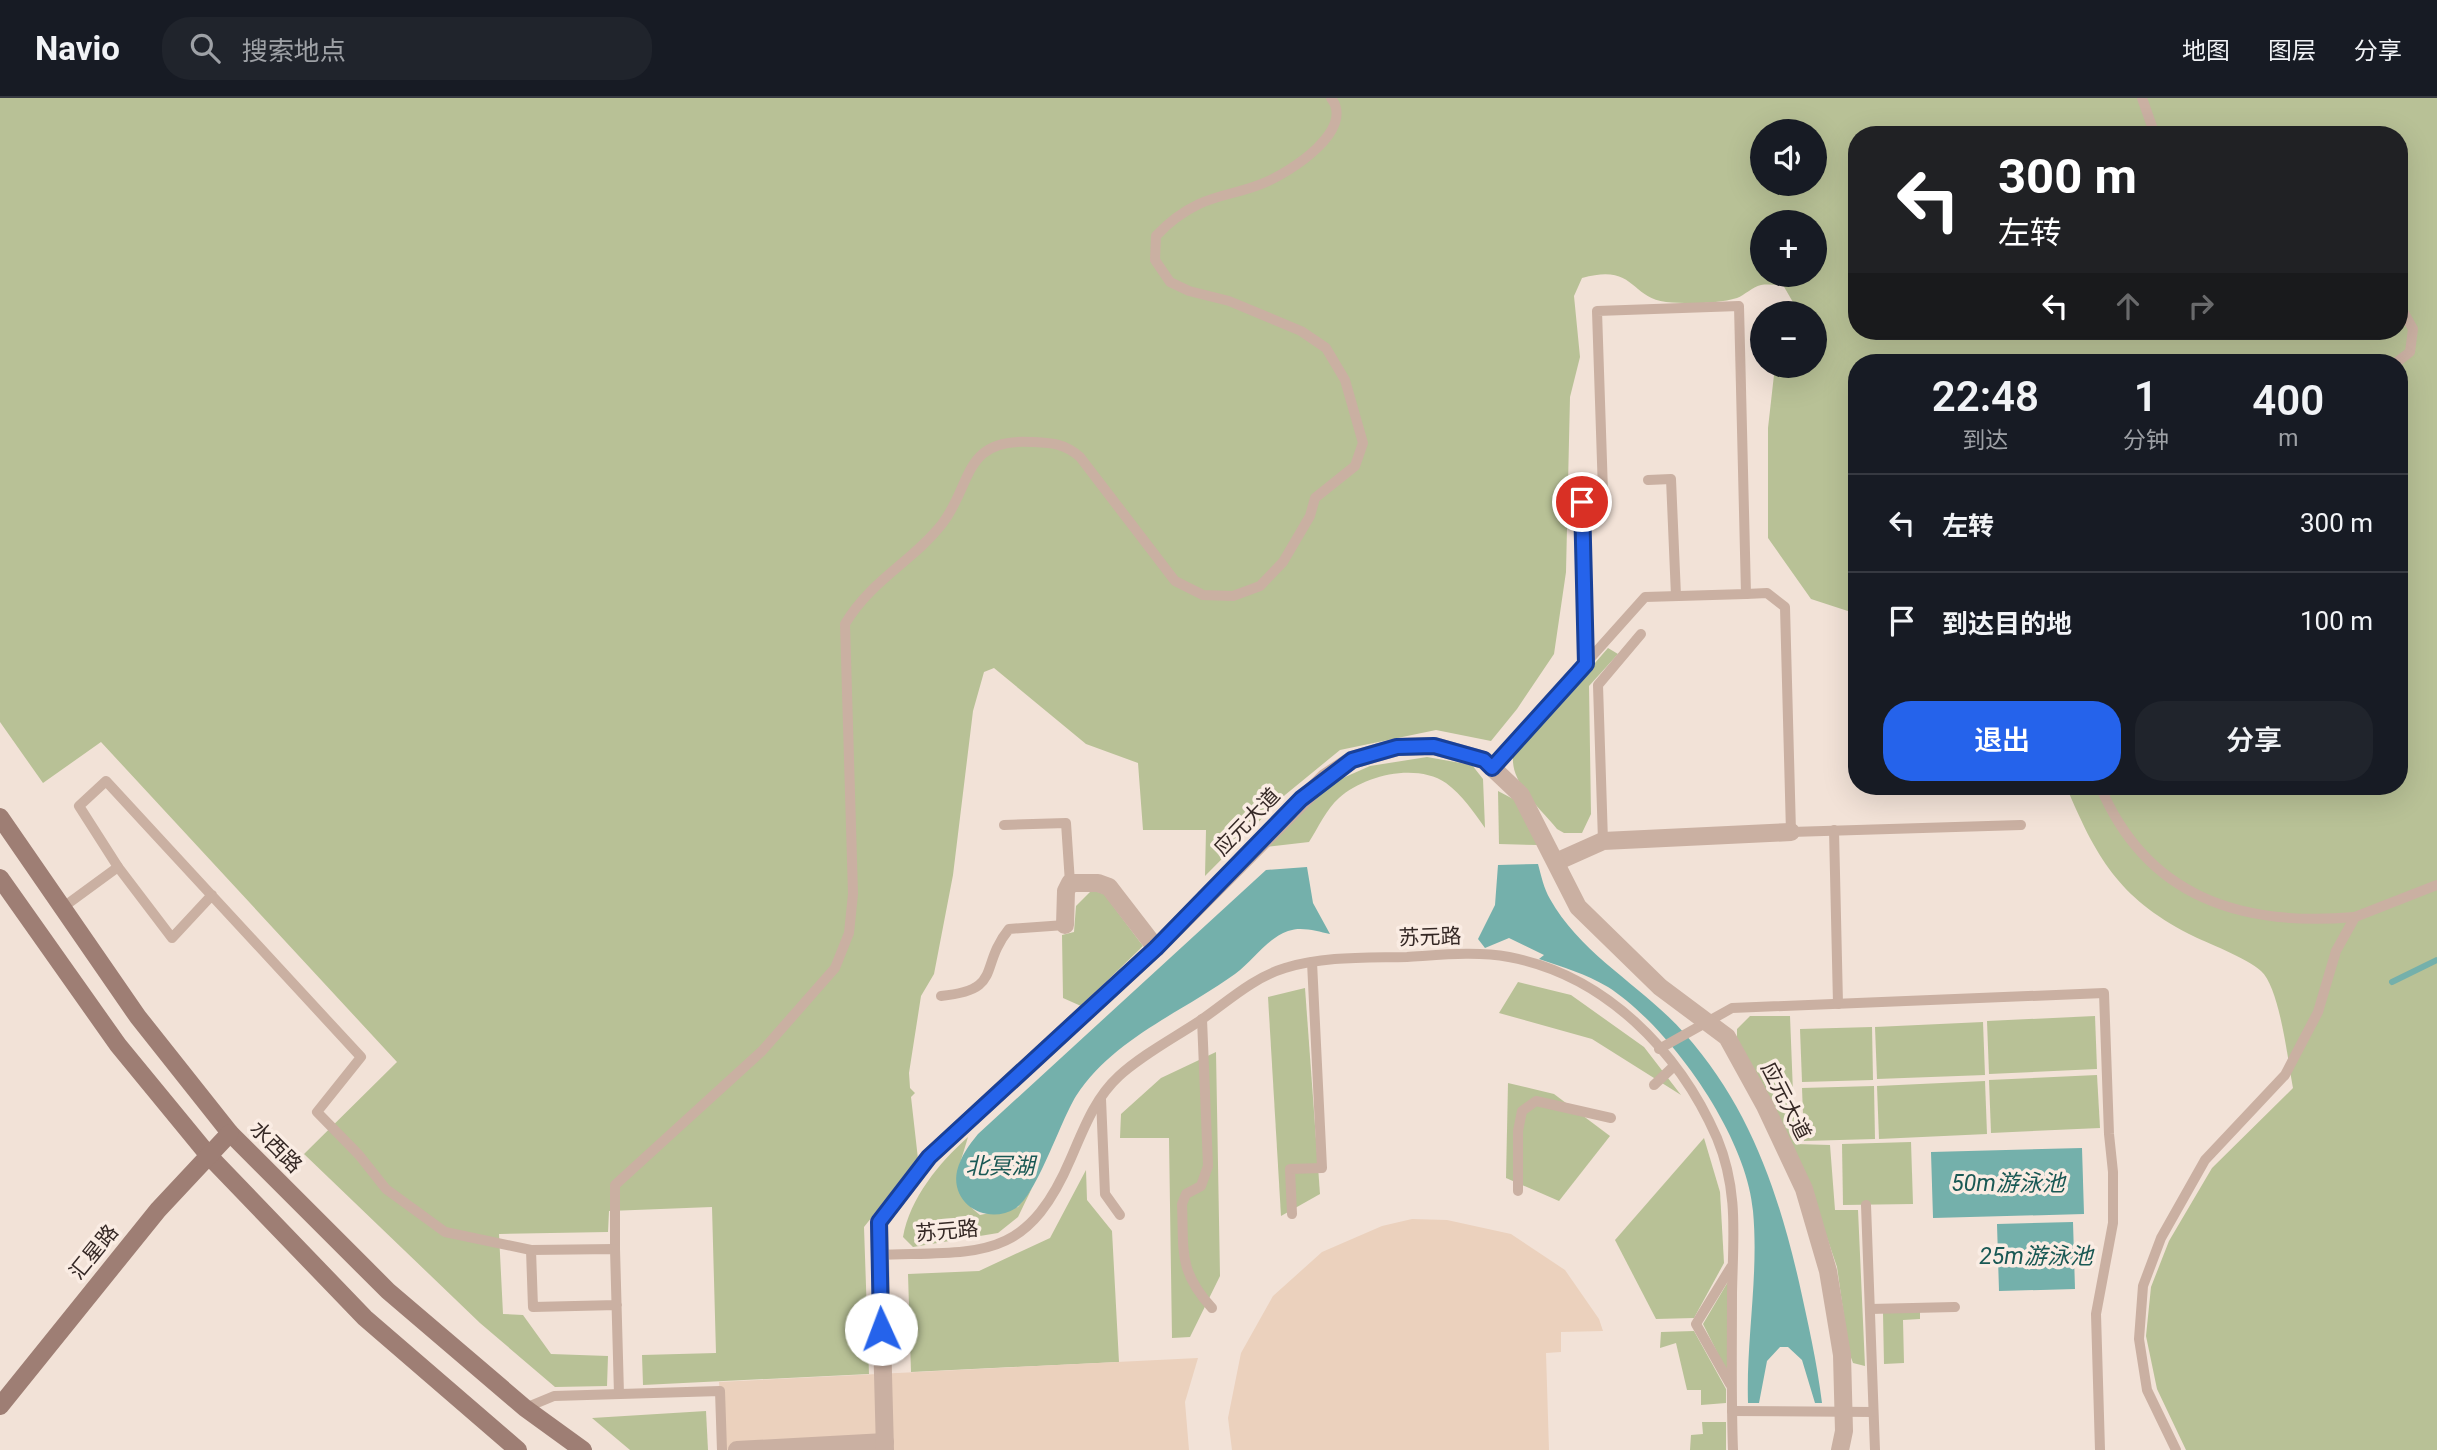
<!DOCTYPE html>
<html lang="zh">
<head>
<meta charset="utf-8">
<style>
  body { margin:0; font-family:Roboto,"Noto Sans SC",sans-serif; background:#20242c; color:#f1f3f6; height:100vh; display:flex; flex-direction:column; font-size:26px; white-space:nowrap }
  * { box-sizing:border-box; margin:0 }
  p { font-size:23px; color:#9ea1a6 }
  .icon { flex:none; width:38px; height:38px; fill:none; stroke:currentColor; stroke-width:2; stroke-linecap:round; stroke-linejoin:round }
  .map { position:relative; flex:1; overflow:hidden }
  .side { position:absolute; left:1848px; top:256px; width:560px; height:441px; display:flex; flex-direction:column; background:#171b24; border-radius:28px; box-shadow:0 7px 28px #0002 }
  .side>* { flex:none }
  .guide { position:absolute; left:1848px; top:28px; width:560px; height:214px; border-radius:28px; box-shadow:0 7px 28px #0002; background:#202124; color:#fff; overflow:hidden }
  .buttons { position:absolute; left:1750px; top:21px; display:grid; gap:14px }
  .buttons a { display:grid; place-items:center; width:77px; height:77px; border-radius:50%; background:#171b24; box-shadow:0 7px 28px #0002; font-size:35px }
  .pin { position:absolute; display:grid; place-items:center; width:60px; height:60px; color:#fff; margin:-30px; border:4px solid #fff; border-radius:50%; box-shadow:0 2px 7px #0007 }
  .me { position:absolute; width:77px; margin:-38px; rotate:358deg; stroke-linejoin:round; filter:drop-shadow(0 0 5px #0008) }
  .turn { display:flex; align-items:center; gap:24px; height:147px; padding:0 35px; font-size:32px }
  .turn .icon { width:91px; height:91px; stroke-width:2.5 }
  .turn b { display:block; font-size:49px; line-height:60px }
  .lanes { display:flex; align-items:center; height:66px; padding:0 35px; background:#0003; justify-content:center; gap:35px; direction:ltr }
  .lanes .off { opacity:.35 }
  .eta { display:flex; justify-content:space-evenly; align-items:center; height:119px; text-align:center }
  .eta b { font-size:42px; font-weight:600; line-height:49px }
  .cta { display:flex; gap:14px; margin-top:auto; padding:14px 35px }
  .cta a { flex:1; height:80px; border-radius:28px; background:#2563eb; color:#fff; font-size:28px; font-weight:600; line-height:80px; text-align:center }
  .cta a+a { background:#20242c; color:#f1f3f6 }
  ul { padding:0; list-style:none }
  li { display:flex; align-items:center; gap:21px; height:98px; padding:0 35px; border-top:2px solid #363941 }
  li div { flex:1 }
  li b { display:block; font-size:26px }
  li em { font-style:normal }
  header { display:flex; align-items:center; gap:42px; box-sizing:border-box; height:98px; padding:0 35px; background:#171b24; border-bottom:2px solid #363941 }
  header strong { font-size:33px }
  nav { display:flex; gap:38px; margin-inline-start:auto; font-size:24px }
  .search { width:490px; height:63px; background:#20242c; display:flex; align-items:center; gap:18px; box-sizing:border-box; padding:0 24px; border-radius:28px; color:#9ea1a6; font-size:26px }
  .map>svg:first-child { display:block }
  .green { fill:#b8c196; fill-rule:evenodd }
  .plaza { fill:#ebd1bd }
  .water { fill:#74b0ab }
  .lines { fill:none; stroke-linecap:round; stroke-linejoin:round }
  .stream { stroke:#74b0ab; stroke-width:6 }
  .lane { stroke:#cab0a2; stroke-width:10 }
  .street { stroke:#cab0a2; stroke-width:18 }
  .secondary { stroke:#9e7e74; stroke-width:18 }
  .route-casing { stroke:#184099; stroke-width:18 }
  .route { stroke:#2563eb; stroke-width:12 }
  .labels { text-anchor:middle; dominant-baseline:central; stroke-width:7; stroke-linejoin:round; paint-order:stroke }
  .street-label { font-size:21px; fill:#352825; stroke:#faece3 }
  .water-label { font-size:23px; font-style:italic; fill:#195854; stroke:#faece3 }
</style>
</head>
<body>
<header>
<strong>Navio</strong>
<div class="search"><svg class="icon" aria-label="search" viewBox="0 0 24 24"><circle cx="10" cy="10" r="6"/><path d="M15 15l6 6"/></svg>搜索地点</div>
<nav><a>地图</a><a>图层</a><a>分享</a></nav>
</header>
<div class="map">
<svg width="2437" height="1352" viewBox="0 0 2437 1352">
  <rect width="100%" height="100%" fill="#f2e2d7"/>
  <!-- green -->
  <g class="green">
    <path d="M0,0H2437V1352H2186L2157,1291L2146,1238L2151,1189L2169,1143L2212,1070L2293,990C2288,964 2280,890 2261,873C2247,860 2207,845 2189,836C2118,799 2096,759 2066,688H2399V264H1857V516L1811,501L1768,440V330L1775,268H1815V215H1793L1794,206L1783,187C1776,187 1767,186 1761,187C1752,189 1745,197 1737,200C1717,206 1687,206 1666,204C1629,199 1635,165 1582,180L1574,198L1580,259L1570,299L1566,474L1554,556L1517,611L1491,643L1436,632L1340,652L1285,697L1205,778L1206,732H1143L1138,665L1086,646L994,570L984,574L973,613L953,777L934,876L921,898L909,975L910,990L915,995L911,999L918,1061L864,1129L869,1276L643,1287L642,1257L716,1255L712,1109L609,1113L608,1134L499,1136L503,1216L523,1217L551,1256L608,1258L607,1288L555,1289L480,1225L304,1056L397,964L101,644L43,685L0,624ZM1762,33H1815V86H1762ZM1857,37H2399V233H1857ZM1762,124H1815V177H1762Z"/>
    <path d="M1608,550L1618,556L1589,588L1591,716L1582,735H1564L1557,731C1541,711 1511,686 1513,659Z"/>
    <path d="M1427,659L1472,667L1483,681L1485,730C1474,714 1462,697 1446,685C1416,665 1365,677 1339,700C1327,710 1318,730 1309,744L1265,749L1318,691L1370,668Z"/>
    <path d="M1498,693L1517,703L1538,747L1499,746Z"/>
    <path d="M1092,792L1104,796L1143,848L1081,908L1063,900L1062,837L1074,834L1076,808Z"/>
    <path d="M1518,884L1571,897L1644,949L1681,997L1592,941L1499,915Z"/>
    <path d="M1305,890L1320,1096L1281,1118L1268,899Z"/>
    <path d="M1750,918H1790L1795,1046L1830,1047L1835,1112H1858L1865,1268L1853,1265L1849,1254L1837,1169L1805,1075L1737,943V931Z"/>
    <path d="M2095,918L2097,971L1989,976L1987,923Z"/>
    <path d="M1983,924L1985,977L1877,981L1875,929Z"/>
    <path d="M1872,929L1873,982L1802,984L1800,931Z"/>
    <path d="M1216,954L1220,1178L1190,1239L1172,1240L1169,1040H1120L1121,1016L1161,980Z"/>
    <path d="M2097,977L2100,1030L1991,1035L1989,982Z"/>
    <path d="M1985,983L1987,1036L1879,1041L1877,988Z"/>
    <path d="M1508,985L1554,996L1610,1038L1559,1103L1506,1080Z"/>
    <path d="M1874,988L1875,1041L1804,1043L1802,990Z"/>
    <path d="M968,1039C958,1074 947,1091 980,1117L1018,1109L1032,1090L1018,1119L998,1135L913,1149L903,1139C910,1100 939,1065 968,1039Z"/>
    <path d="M1704,1040L1720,1094L1724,1165L1694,1220L1656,1221L1615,1142Z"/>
    <path d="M1911,1044L1913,1106L1843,1107L1842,1046Z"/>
    <path d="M1086,1072L1087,1102L1112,1133L1119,1264L911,1274L908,1176L979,1173L1050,1140Z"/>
    <path d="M1729,1182L1728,1276L1703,1226Z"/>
    <path d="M1920,1214V1221L1903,1222L1904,1265L1884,1266L1883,1215Z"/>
    <path d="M1694,1233L1726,1291V1305L1701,1307V1292H1687L1676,1245L1660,1250L1661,1234Z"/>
    <path d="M706,1313L708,1352H630L592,1320Z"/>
    <path d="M1702,1324H1726V1352H1690L1691,1337L1703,1336Z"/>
  </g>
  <!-- plaza -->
  <g class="plaza">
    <path d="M1412,1121L1447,1122L1511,1136L1565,1172L1599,1221L1603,1233L1561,1234V1254L1546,1255L1549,1352H1232L1228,1320L1241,1255L1273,1198L1322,1154L1382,1128Z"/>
    <path d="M1198,1260L1185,1304L1189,1352H722L719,1284Z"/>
  </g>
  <!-- water -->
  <g class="water">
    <path d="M1538,766C1541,777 1544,791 1550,801C1582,858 1643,888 1685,936C1749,1008 1778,1093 1799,1184C1808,1225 1817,1264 1822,1305H1815L1802,1262L1788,1249H1780L1767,1263L1759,1305H1748C1746,1241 1759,1177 1753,1113C1747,1038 1670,929 1608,889C1586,876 1563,869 1539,861L1544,857L1509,840L1485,850L1478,841L1495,807L1498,767Z"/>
    <path d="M1307,769L1313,805L1330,836C1317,833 1301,828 1288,833C1266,841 1253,863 1235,876C1181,915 1114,940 1076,998C1060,1024 1037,1096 1016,1110C988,1128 950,1107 957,1073C961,1058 969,1047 978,1036L1266,772Z"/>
    <path d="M2082,1050L2084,1116L1933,1120L1931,1054Z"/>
    <path d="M2073,1124L2075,1191L1999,1193L1997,1126Z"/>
  </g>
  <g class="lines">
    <!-- stream -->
    <path class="stream" d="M2392,884L2437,862"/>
    <!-- lane -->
    <g class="lane">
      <path d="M2142,0L2155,37"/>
      <path d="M2397,264L2410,254L2413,231L2399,206"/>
      <path d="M1648,382L1671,381L1676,498"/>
      <path d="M1746,496L1767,495L1785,509L1791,734L2021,727"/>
      <path d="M1492,670L1645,499L1746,496L1739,208L1597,213L1603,394L1582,404L1585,566"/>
      <path d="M2100,688C2147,800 2242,829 2355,819"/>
      <path d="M1004,727L1066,725L1070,785"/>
      <path d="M1834,732L1838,906"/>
      <path d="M1603,743L1598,587L1641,536"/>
      <path d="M212,797L172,840L118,769L79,708L106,683L361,959L317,1014L359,1057L386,1091L445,1134L531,1152"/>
      <path d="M62,810L118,769"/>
      <path d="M941,898C1004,892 978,869 1009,831L1065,827"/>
      <path d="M1202,921L1208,1068L1201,1088L1186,1096L1182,1106C1184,1153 1178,1173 1212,1210"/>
      <path d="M1659,951L1732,910L2104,895L2109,1036L2113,1074V1125L2096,1216L2100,1352"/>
      <path d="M1654,987L1673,969"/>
      <path d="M1101,1001L1105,1096L1120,1117"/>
      <path d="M1518,1093V1033L1522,1013L1536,1003L1611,1020"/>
      <path d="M1866,1107L1875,1352"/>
      <path d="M1292,1116L1290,1071L1322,1070L1312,864"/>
      <path d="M615,1151V1087L762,953L835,870L849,835L853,796L845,526C871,482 913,463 942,426C973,386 962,340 1031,344C1052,345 1064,345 1080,359L1175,483L1203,497L1233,498L1260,488L1283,464L1310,418L1315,400L1355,368L1363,345L1345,282L1326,250L1301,233L1229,203L1189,193L1170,184L1155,162L1156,138C1169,124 1182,114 1199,106C1220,96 1245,94 1266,84C1290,74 1356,32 1331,0"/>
      <path d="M878,1157C979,1153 1026,1166 1071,1060C1084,1030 1095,1000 1119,978C1142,957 1172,941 1198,924C1226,905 1252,880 1285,870C1325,858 1365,860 1407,859C1440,857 1476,853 1509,859C1605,877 1679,953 1717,1040C1739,1093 1733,1140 1732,1195C1732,1247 1731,1300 1733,1352"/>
      <path d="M617,1207L533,1209L531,1152L615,1151L619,1296"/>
      <path d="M1870,1211L1955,1209"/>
      <path d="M1730,1286L1696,1226L1731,1169"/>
      <path d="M525,1310L554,1298L720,1293L722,1352"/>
      <path d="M1732,1313L1873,1314"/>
      <path d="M2176,1352L2147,1292L2139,1241L2143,1188L2161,1140L2205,1062L2285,977L2318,914L2336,853L2355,819L2437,787"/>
    </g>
    <!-- street -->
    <g class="street">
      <path d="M1556,764L1603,743L1791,734"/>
      <path d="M1065,827L1066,793L1070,785H1098L1109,789L1156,850"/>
      <path d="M737,1352L885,1344"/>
      <path d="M885,1352L879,1124L929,1059L1156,850L1325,680L1352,662L1397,649L1434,648L1484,662L1521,697L1578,809L1660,889L1727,939L1765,1008L1804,1091L1828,1173L1842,1257L1844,1333L1840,1352"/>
    </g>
    <!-- secondary -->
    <g class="secondary">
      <path d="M0,719L138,919L230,1035L388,1193L525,1310L583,1352"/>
      <path d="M0,780L118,947L210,1059L365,1220L518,1352"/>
      <path d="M0,1308L158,1112L230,1035"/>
    </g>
  </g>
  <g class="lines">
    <!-- route casing -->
    <g class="route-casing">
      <path id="route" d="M881,1231L879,1124L929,1059L1156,850L1301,701L1352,662L1397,649L1434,648L1484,662L1492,670L1586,566L1582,404"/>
    </g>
    <!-- route -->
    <use href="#route" class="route"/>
  </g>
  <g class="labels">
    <!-- street labels -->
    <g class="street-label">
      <text transform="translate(1247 724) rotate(-46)">应元大道</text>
      <text transform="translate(1430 839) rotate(-2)">苏元路</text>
      <text transform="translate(1786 1003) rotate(63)">应元大道</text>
      <text transform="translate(276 1049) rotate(45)">水西路</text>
      <text transform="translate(947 1133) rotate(-5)">苏元路</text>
      <text transform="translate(94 1154) rotate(-51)">汇星路</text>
    </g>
    <!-- water labels -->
    <g class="water-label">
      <text x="1000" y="1068">北冥湖</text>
      <text x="2008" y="1085">50m游泳池</text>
      <text x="2036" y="1158">25m游泳池</text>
    </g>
  </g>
</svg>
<div class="buttons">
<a><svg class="icon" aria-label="sound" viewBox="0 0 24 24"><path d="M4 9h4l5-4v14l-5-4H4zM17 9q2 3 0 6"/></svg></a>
<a>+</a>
<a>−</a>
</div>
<div class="pin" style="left:1582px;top:404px;background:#d93025"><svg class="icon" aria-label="arrive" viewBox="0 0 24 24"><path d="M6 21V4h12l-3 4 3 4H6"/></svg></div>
<svg class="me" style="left:881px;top:1231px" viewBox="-20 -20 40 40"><circle r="19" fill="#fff"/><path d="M0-13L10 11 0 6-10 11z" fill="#2563eb"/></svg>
<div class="guide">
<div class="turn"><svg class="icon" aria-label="left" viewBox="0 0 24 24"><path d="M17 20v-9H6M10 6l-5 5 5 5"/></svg><div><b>300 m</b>左转</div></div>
<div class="lanes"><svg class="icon" aria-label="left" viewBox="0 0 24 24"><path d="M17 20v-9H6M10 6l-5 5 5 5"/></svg><svg class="icon off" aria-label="ahead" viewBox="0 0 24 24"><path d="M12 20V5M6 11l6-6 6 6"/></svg><svg class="icon off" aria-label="right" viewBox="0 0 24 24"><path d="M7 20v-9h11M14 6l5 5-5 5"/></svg></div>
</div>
<section class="side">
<div class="eta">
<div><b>22:48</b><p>到达</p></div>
<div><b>1</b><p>分钟</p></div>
<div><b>400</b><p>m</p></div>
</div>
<ul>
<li><svg class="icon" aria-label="left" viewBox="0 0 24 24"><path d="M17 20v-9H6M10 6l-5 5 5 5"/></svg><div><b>左转</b></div><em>300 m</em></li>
<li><svg class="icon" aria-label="arrive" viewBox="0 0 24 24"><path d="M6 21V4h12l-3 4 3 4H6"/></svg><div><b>到达目的地</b></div><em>100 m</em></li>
</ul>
<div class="cta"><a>退出</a><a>分享</a></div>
</section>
</div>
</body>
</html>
